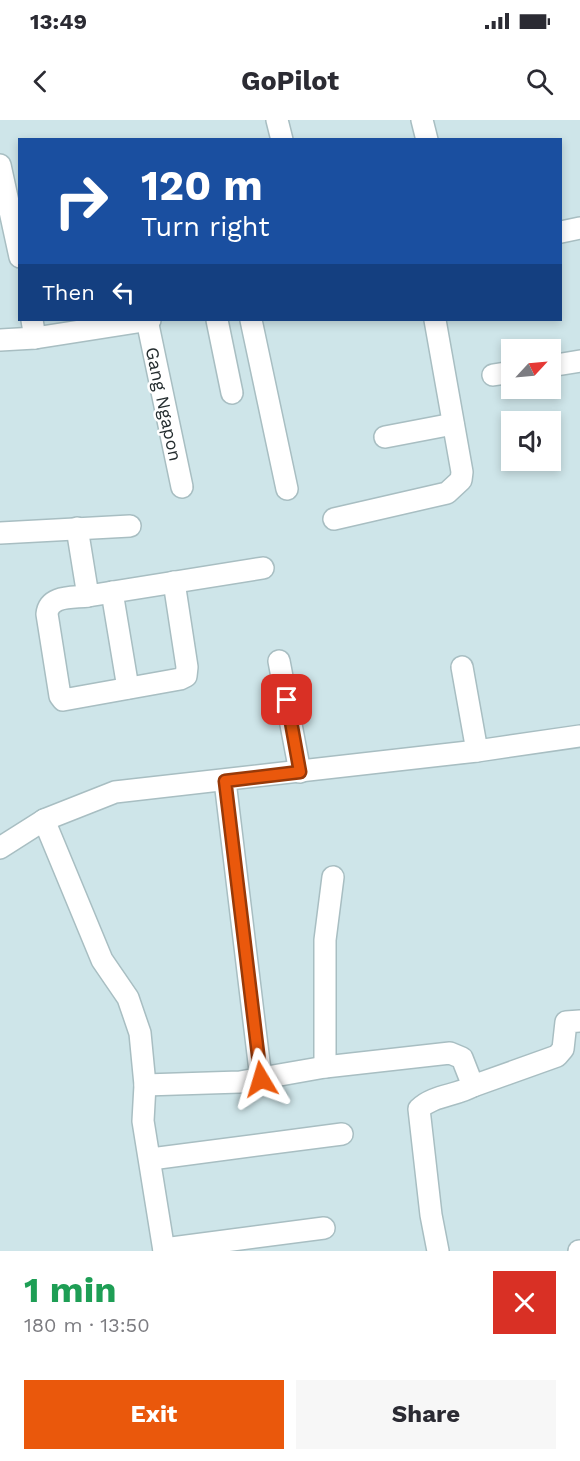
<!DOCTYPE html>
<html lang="en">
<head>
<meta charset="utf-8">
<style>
  body { margin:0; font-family:"Work Sans",sans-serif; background:#f7f7f7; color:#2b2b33; height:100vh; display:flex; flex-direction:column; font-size:22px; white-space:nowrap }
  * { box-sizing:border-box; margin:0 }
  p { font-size:20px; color:#7c7c81 }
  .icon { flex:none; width:33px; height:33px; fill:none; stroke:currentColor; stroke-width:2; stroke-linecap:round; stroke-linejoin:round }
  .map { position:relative; height:1131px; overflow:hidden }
  .side { display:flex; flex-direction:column; background:#fff; flex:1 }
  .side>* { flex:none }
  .top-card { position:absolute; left:18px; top:18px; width:544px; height:183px; border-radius:0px; box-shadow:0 3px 9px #0003; background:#1a4fa0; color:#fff; overflow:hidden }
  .needle { width:39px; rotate:64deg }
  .controls { position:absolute; left:501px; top:219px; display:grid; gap:12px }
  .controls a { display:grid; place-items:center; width:60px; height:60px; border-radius:0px; background:#fff; box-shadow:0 3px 9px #0003; font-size:30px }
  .pin { position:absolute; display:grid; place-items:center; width:51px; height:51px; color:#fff; margin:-26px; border-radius:12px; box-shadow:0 3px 9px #0006 }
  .me { position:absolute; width:66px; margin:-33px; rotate:353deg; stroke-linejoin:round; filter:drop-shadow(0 0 4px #0008) }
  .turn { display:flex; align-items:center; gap:21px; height:126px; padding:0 24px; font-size:27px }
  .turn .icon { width:78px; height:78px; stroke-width:2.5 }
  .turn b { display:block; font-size:42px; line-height:51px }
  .then { display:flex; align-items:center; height:57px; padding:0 24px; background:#0003; gap:12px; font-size:22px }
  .round { display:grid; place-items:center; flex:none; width:63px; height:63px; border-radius:0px; background:#f7f7f7 }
  .headline { display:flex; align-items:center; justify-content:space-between; height:102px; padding:0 24px }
  h1 { font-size:36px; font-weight:700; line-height:45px; color:#1e9e55 }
  .action { display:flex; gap:12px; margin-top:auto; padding:12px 24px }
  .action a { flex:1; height:69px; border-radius:0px; background:#ea580c; color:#fff; font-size:24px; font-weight:700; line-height:69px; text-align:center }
  .action a+a { background:#f7f7f7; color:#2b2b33 }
  .status { display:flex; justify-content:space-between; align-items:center; height:42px; padding:0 30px; background:#fff; direction:ltr }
  .status svg { height:16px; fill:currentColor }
  header { display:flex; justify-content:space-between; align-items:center; height:78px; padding:0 24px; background:#fff; font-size:27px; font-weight:700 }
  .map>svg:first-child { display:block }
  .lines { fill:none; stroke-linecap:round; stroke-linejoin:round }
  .minor-casing { stroke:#a8bec2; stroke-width:24 }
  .minor { stroke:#fff; stroke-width:21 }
  .route-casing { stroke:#983908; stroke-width:15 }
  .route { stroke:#ea580c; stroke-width:10 }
  .labels { text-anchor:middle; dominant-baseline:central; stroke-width:5; stroke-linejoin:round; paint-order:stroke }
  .street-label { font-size:18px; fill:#232c2e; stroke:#fff }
</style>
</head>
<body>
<div class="status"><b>13:49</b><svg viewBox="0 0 49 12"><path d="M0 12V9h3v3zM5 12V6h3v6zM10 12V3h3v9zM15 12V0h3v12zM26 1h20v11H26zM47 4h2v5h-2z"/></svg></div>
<header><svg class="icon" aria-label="back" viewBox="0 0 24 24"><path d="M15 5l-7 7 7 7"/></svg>GoPilot<svg class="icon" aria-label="search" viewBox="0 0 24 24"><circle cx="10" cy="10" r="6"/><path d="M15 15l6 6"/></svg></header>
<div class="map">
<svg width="580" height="1131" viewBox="0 0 580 1131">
  <rect width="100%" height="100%" fill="#cee5e9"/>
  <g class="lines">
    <!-- minor casing -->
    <g class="minor-casing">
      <g id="minor">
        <path d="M277,0L282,20"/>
        <path d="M422,0L427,20"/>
        <path d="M0,45L20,137"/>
        <path d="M561,112L580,108"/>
        <path d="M32,200L35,218"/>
        <path d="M147,200L182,367"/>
        <path d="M217,200L232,273"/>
        <path d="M251,200L287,369"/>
        <path d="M0,220L35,218L150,200"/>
        <path d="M550,246L580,241"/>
        <path d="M493,255L512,252"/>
        <path d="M385,317L453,304"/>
        <path d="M334,399L447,373L461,360L462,352L435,200"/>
        <path d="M77,408L88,476L263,448"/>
        <path d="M0,413L130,406"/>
        <path d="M112,472L128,568"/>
        <path d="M88,476C72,478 49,475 47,494L60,576L63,580L180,559L186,556L187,547L174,462"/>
        <path d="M279,541L300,652"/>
        <path d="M462,547L477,631"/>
        <path d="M225,661L261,959"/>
        <path d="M44,700L102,840L128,878L140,913L145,965L143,1001L164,1131"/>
        <path d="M0,728L44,700L115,672L477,631L580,616"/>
        <path d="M325,947V820L333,757"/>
        <path d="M145,965L240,962L325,947L450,933L462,938L473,966"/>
        <path d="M151,1039L342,1014"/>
        <path d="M164,1129L324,1108"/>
        <path d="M438,1131L431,1095L419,989C433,975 456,976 473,966L557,936L563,929L566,902L580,901"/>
        <path d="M579,1131H580"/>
      </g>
    </g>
    <!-- minor -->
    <use href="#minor" class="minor"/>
  </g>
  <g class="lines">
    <!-- route casing -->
    <g class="route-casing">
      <path id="route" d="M261,959L225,661L300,652L287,580"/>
    </g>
    <!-- route -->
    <use href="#route" class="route"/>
  </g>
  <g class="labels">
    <!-- street labels -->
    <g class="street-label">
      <text transform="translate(164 284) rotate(78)">Gang Ngapon</text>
    </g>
  </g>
</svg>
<div class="controls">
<a><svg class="needle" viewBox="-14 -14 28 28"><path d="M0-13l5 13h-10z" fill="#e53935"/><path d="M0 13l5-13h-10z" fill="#7c7c81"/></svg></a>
<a><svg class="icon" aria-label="sound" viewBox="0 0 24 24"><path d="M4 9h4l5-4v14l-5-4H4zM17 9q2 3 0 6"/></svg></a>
</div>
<div class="pin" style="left:287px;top:580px;background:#d93025"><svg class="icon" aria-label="arrive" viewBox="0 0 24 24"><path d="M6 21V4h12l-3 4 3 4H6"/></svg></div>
<svg class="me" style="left:261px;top:959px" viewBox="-20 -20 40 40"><path d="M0-17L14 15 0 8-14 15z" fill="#ea580c" stroke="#fff" stroke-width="4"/></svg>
<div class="top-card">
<div class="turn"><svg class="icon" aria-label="right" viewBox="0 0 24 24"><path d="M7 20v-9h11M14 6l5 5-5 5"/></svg><div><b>120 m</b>Turn right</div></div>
<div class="then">Then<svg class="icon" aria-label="left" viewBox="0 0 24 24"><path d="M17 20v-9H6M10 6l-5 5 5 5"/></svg></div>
</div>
</div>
<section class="side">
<div class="headline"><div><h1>1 min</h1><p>180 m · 13:50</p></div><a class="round" style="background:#d93025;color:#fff"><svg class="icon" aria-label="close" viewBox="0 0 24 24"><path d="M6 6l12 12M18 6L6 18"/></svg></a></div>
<div class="action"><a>Exit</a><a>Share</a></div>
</section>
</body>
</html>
